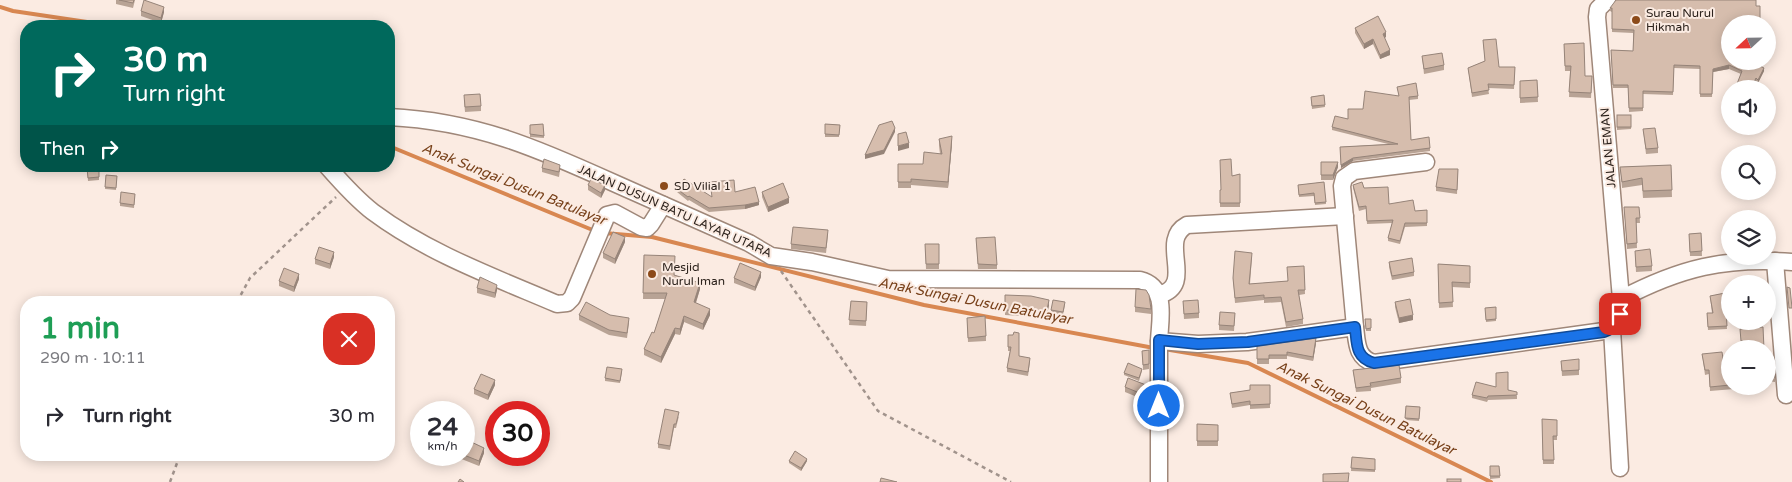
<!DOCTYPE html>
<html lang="en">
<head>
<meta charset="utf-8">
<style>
  body { margin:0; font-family:"Varela Round",sans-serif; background:#f7f7f7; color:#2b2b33; height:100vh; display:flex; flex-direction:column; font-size:19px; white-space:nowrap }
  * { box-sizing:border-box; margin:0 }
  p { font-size:16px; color:#7c7c81 }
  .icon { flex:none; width:28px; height:28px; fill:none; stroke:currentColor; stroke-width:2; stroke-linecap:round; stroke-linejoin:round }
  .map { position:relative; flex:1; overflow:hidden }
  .sheet { position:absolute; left:20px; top:296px; width:375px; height:165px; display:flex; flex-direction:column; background:#fff; border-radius:20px; box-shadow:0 2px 12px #0003 }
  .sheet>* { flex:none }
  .top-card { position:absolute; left:20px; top:20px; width:375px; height:152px; border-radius:20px; box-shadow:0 2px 12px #0003; background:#00695c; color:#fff; overflow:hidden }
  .needle { width:32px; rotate:248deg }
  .fabs { position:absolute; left:1721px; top:15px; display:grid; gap:10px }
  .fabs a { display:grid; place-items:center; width:55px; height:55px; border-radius:50%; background:#fff; box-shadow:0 2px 12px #0003; font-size:25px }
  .speed { position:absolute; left:410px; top:401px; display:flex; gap:10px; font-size:25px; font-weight:700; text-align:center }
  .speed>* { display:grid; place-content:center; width:65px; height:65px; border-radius:50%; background:#fff; box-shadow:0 2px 12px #0003; line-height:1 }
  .speed small { font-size:12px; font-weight:400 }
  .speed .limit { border:8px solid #d22; background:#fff; color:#111 }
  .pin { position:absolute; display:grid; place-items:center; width:42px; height:42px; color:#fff; margin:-21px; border-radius:10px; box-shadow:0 2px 8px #0006 }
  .me { position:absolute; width:55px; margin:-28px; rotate:0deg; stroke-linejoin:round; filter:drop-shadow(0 0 4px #0008) }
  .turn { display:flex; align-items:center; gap:18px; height:105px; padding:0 20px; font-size:22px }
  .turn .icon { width:65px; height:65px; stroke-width:2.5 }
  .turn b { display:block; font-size:35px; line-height:42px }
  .then { display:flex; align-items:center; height:48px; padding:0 20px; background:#0003; gap:10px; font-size:19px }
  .round { display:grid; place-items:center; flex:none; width:52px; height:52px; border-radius:20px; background:#f7f7f7 }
  .summary { display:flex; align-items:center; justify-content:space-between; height:85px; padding:0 20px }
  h1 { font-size:30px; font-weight:800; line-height:38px; color:#1e9e55 }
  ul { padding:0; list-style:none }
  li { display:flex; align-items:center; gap:15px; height:70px; padding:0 20px }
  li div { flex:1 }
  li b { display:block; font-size:19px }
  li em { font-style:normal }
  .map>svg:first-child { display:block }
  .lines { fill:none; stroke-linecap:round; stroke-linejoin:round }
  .stream { stroke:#d88751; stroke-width:4 }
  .minor-casing { stroke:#9f8779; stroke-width:19 }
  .path { stroke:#a1938c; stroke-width:2.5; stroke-dasharray:4 4; stroke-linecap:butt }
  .minor { stroke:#fff; stroke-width:16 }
  .wall { fill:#b8a395 }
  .shaded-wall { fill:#968479 }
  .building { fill:#d6bdad; stroke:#968479 }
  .route-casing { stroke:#114b97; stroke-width:12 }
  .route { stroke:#1a73e8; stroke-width:9 }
  .poi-dot { fill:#8c4a19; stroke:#fbebe2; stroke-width:2 }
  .labels { text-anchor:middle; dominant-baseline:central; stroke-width:4; stroke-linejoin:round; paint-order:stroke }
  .poi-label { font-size:12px; fill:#2d231d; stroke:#fbebe2; text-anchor:start }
  .street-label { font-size:12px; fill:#2d231d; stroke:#fbebe2 }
  .water-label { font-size:14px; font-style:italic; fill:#78411a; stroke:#fbebe2 }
</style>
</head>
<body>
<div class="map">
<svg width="1792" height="482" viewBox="0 0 1792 482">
  <rect width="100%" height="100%" fill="#fbebe2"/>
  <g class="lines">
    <!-- stream -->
    <g class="stream">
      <path d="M0,7L13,11L114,26"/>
      <path d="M389,146L595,231"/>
      <path d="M604,233L652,237L924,305L1154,348"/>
      <path d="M1164,349L1248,363L1491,482"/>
    </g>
    <!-- minor casing -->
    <g class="minor-casing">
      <g id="minor">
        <path d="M1607,0L1598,9L1597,17L1621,299"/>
        <path d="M389,117C475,121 537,148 614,183C659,203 704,223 749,243L771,256L812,262L888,279L1140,280C1168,287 1160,319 1159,341L1198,344L1247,342L1355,327C1357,342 1356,358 1374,363L1604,331C1624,325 1617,315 1621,299C1680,268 1725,257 1792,262"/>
        <path d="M327,166C341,182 356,199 373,212C428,253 494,277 557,304L567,303L572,298L607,215L615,213L641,227L647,228L651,224L663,205"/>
        <path d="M1775,261L1786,395"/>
        <path d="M1159,295C1197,285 1157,241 1187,225L1345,216"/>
        <path d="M1355,327L1342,186L1344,178L1354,171L1426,162"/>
        <path d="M1612,329L1620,468"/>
        <path d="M1159,341V482"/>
      </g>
    </g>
    <!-- path -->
    <g class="path">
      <path d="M781,271L878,411L1011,482"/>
      <path d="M237,302L250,278L336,197"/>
      <path d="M170,482L180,455"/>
    </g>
    <!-- minor -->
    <use href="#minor" class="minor"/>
  </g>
  <!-- wall -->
  <g class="wall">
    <path d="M116,0H135L133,8L116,4Z"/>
    <path d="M1610,8L1730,24V61L1764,71L1758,83L1756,81L1753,89H1735L1741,74L1729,69L1713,72L1712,97H1700V69L1674,68L1673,95L1643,94V111L1629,112L1628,88H1613L1611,50L1633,51V33L1612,32V12L1610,11Z"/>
    <path d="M141,11L164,12L161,23L141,16Z"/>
    <path d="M1355,28L1386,37L1384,38L1390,55L1380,59L1373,44L1364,49L1355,33Z"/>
    <path d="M1483,40L1499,67H1515L1514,89L1488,88L1489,94L1472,97L1468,68L1485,61Z"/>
    <path d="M1564,44L1585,76L1592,81L1591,98L1569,97L1570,71H1565Z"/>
    <path d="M1422,56L1444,65V70L1424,74Z"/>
    <path d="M1537,80L1538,102L1520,103V81Z"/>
    <path d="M1397,87L1418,96V99L1409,100L1411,140L1430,148V151L1353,161L1341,168L1340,147L1388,144L1332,130V127L1348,119L1363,109L1399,96Z"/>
    <path d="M389,93L394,98L392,107L389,108Z"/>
    <path d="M1324,95L1325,107L1312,109L1311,97Z"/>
    <path d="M464,100L481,106V111L465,112Z"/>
    <path d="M1617,115H1631V129L1617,130Z"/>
    <path d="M543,124L544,138L530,137V125Z"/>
    <path d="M825,124L840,125L839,137H825Z"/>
    <path d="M1643,129L1658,148V153L1646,154Z"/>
    <path d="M939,139L952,143L948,188L911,185V188H898V164H923L940,154L939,146Z"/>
    <path d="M1321,162L1338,167L1333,180H1321Z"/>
    <path d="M1671,165L1672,197L1643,198L1642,185L1622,188L1620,167Z"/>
    <path d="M99,167V180L88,181L87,168Z"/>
    <path d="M542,168L560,170L559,177L542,172Z"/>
    <path d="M1458,169L1457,194L1436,191V187Z"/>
    <path d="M1240,174V207H1220V190H1221L1232,176Z"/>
    <path d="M106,175L117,176L116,190L105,189Z"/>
    <path d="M1324,182L1326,204L1315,205L1314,196L1299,197L1298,185Z"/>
    <path d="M588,185L605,190L601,198L588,190Z"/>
    <path d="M1353,185L1364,188L1389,204L1415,211L1427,210V226L1405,227L1400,244L1388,241V238L1392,223L1367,224L1366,209L1359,211L1353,188Z"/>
    <path d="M677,189L711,197L735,192L759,205L745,209L709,212L689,200L688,201L677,192Z"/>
    <path d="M762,192L789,203L768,212L762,197Z"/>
    <path d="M135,194L134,208L120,206V203Z"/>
    <path d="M1624,207H1639L1640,223H1636L1637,248L1627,249Z"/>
    <path d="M1701,233L1702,256H1690L1689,234Z"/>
    <path d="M828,235L826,253L791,249V244Z"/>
    <path d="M976,238L997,265V269H978Z"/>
    <path d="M625,242L615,264L603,258V253Z"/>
    <path d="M925,244H939V269H926Z"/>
    <path d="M1635,251L1652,266V271L1636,272Z"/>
    <path d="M644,255L675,275L700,289L696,303L710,315L703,330L684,322L680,335L675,334L661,363L644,355V349L654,333L665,299H643Z"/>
    <path d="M334,257L330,269L315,264V259Z"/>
    <path d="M1252,257L1250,284L1287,281L1304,266L1305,294L1299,295L1303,319V324L1286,327L1281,302L1264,303V300L1235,303L1233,278Z"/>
    <path d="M1389,262L1414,272V276L1392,280L1389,267Z"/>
    <path d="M1438,264L1470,266V288L1452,287L1453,307L1439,308Z"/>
    <path d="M761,277L755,291L734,283V278Z"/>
    <path d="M299,279L294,292L279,286V281Z"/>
    <path d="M477,288L497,290L495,298L477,293Z"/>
    <path d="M1730,292V312L1726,313L1727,329L1708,330L1707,313H1712L1710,296Z"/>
    <path d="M1005,295L1049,305L1046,320L1024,316L1005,315Z"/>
    <path d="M851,301L867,302L866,326L849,325Z"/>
    <path d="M1183,301L1199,313V318L1184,319Z"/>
    <path d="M1395,302L1413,320L1399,323L1395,307Z"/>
    <path d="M1065,305L1063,315L1051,312V310Z"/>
    <path d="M1135,307L1151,309V314L1135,312Z"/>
    <path d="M1496,307V321L1486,322L1485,308Z"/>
    <path d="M1235,313L1234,331L1219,330V325Z"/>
    <path d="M579,315H610L629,323L627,338L609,335L579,320Z"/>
    <path d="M967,318L986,336V341L968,342Z"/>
    <path d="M1365,319H1371V331H1366Z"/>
    <path d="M1008,335L1019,356L1030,362L1028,376L1007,372V368L1010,351H1008Z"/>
    <path d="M1316,343L1313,361L1287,356V359H1269V364H1257V346Z"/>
    <path d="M1149,350V369L1143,370L1142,351Z"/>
    <path d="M1702,354L1724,365L1730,364V386H1734V389L1710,391L1709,374L1705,375Z"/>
    <path d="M1768,360L1775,377V382L1768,381Z"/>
    <path d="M1561,361L1579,370V375L1562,376Z"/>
    <path d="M1353,370L1401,378V383L1371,388V391L1356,392Z"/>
    <path d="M1142,371L1139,381L1124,375V373Z"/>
    <path d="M622,372L620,383L605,381V378Z"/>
    <path d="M495,385L488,400L474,394V389Z"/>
    <path d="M1270,385V408L1250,409V405L1232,408L1230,393L1250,390Z"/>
    <path d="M1125,387L1146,390L1142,399L1125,392Z"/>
    <path d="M1508,390L1517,396V399L1488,400L1487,402L1472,398V395Z"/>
    <path d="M1406,406L1420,407L1419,421L1405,420Z"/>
    <path d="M679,416L676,428H674L670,450L658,448V444Z"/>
    <path d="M1542,419L1557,420V440H1553L1554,464H1543Z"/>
    <path d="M1197,424L1218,425V446H1197Z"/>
    <path d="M484,453L479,466L459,458V455Z"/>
    <path d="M1352,457L1375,459V472L1351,471Z"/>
    <path d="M789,461H807L801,471L789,463Z"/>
    <path d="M1490,466H1499L1500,478L1490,479Z"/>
  </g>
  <!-- shaded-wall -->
  <g class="shaded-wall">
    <path d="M164,7V12L161,23V18Z"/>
    <path d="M1386,32V37L1383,39V34Z"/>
    <path d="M1373,39V44L1364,49V44Z"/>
    <path d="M1390,50V55L1380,59V55Z"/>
    <path d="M1729,65V69L1713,72V69Z"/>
    <path d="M1764,68V71L1758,83V80Z"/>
    <path d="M895,128V132L884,154L865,159V155Z"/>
    <path d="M952,136V143L948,188V182Z"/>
    <path d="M909,143V148L898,151V146Z"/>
    <path d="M1353,158V161L1341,168V165Z"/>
    <path d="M1338,162V167L1333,180V175Z"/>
    <path d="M605,185V190L601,198V193Z"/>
    <path d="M789,198V203L768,212V207Z"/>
    <path d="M759,202V205L745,209V205Z"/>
    <path d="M625,237V242L615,264V259Z"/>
    <path d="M334,252V257L330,269V264Z"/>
    <path d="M761,272V277L755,291V287Z"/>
    <path d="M299,274V279L294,292V287Z"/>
    <path d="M700,283V289L694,308V302Z"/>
    <path d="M497,285V290L495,298V293Z"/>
    <path d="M1049,300V305L1046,320V315Z"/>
    <path d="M710,309V315L703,330V324Z"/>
    <path d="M1413,315V320L1399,323V318Z"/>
    <path d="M684,316V322L680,335V329Z"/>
    <path d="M675,328V334L661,363V357Z"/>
    <path d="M1316,338V343L1313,361V357Z"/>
    <path d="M495,380V385L488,400V395Z"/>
    <path d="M1146,385V390L1142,399V394Z"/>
    <path d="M484,448V453L479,466V461Z"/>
    <path d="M807,459V461L801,471V468Z"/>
  </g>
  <!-- building -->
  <g class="building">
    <path d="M119,0H134L133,3Z"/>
    <path d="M144,0L164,7L161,18L141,11Z"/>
    <path d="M1616,0H1756V6H1760V24H1730V61H1750L1764,68L1758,80L1756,78L1751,89H1735L1742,71L1729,65L1713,69L1712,94H1700V66L1674,65L1673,92L1643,91V108H1629L1628,85H1613L1611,50L1633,51L1634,30L1612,29V8H1610Z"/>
    <path d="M1378,16L1386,32L1383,34L1390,50L1380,55L1373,39L1364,44L1355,28Z"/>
    <path d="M1496,39L1499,67H1515L1514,85L1488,84L1489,90L1472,93L1468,68L1485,61L1483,40Z"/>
    <path d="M1584,43L1585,76H1592L1591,93L1569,92L1571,66H1565L1564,44Z"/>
    <path d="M1442,53L1444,65L1424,69L1422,56Z"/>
    <path d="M1537,80L1538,97L1520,98V81Z"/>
    <path d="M1416,83L1418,96L1409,97L1411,140L1429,137L1430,148L1353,158L1341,165L1340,147L1398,144L1332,127L1335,116L1348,119V109H1363L1365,91L1399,96L1397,87Z"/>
    <path d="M389,93L394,95L392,103L389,104Z"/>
    <path d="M480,94L481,106L465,107L464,95Z"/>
    <path d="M1324,95L1325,105L1312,106L1311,97Z"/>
    <rect x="1617" y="115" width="14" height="12"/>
    <path d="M892,121L895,128L884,150L865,155L879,125Z"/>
    <path d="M543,124L544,136L530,134V125Z"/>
    <path d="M825,124L840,125L839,135L825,134Z"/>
    <path d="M1655,128L1658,148L1646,149L1643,129Z"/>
    <path d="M906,132L909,143L898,146V134Z"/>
    <path d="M952,136L948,182L911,179V182H898V164H923L924,152L942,154L939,139Z"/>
    <path d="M544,159L560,165L559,172L542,168Z"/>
    <path d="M1231,159L1232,176L1240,174V203H1220V190H1221L1220,160Z"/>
    <path d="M1321,162H1338L1333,175H1321Z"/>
    <path d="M1671,165L1672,190L1643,191L1642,178L1622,182L1620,167Z"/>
    <path d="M99,167V177L88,178L87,168Z"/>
    <path d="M1439,169H1458L1457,190L1436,187Z"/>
    <path d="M106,175L117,176L116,188L105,187Z"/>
    <path d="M591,179L605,185L601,193L588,185Z"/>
    <path d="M684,179L712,197L710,182L734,180L735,192L755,187L759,202L745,205L709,208L689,196L688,197L677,189Z"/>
    <path d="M1324,182L1326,202L1315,203L1314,193L1299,195L1298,185Z"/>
    <path d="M1362,182L1364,188L1388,187L1389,204L1413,200L1415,211L1427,210V223H1405L1400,241L1388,238L1393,220L1367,221L1366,206L1359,207L1353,185Z"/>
    <path d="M783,183L789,198L768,207L762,192Z"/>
    <path d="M121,192L135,194L134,205L120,203Z"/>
    <path d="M1624,207H1639L1640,218H1636L1637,243L1627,244Z"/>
    <path d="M793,227L828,230L826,248L791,244Z"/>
    <path d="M613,232L625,237L615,259L603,253Z"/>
    <path d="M1701,233L1702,251L1690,252L1689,234Z"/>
    <path d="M995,237L997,265L978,264L976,238Z"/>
    <path d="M925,244H939V264H926Z"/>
    <path d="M319,247L334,252L330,264L315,259Z"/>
    <path d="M1650,249L1652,266L1636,267L1635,251Z"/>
    <path d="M1235,251L1252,253L1249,284L1288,281L1287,267L1304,266L1305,290H1298L1303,319L1286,322L1281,297L1264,298V295L1235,298L1233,278Z"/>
    <path d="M644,255L675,256L674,275L700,283L694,302L710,309L703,324L684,316L680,329L675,328L661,357L644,349L652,332L654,333L667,293H643Z"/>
    <path d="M1412,258L1414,272L1392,276L1389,262Z"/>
    <path d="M740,263L761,272L755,287L734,278Z"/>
    <path d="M1438,264L1470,266V283L1452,282L1453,302L1439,303Z"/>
    <path d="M284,268L299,274L294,287L279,281Z"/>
    <path d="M480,277L497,285L495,293L477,288Z"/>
    <path d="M1751,278L1752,284H1741V279Z"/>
    <path d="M1787,287L1790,288L1792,308H1789Z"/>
    <path d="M1136,289L1146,290L1149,295L1151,309L1135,307Z"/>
    <path d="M1730,292V309H1726L1727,326L1708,327L1707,313H1713L1710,296Z"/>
    <path d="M1005,295L1031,296L1049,300L1046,315L1024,311L1005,310Z"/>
    <path d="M1410,299L1413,315L1399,318L1395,302Z"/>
    <path d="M1053,300L1065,302L1063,312L1051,310Z"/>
    <path d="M1198,300L1199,313L1184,314L1183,301Z"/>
    <path d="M851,301L867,302L866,321L849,320Z"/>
    <path d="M586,302L610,315L629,318L627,333L609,330L579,315Z"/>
    <path d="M1496,307V319L1486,320L1485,308Z"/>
    <path d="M1220,312L1235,313L1234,326L1219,325Z"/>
    <path d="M985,316L986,336L968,338L967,318Z"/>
    <path d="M1365,319H1371V328L1366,329Z"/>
    <path d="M1763,327L1764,349H1744L1743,341H1741L1740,329Z"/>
    <path d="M1014,332L1019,333V356L1030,358L1028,372L1007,368L1011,347H1008V335H1013Z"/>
    <path d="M1316,338L1313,357L1287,352V355H1269V359H1257V346Z"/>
    <path d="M1149,350V364L1143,365L1142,351Z"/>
    <path d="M1722,352L1724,365L1730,364V385L1710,387L1709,370H1705L1702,354Z"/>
    <path d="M1579,359V370L1562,371L1561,361Z"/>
    <path d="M1768,360L1774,361L1775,377H1768Z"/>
    <path d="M1128,363L1142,369L1139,378L1124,373Z"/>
    <path d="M1399,365L1401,378L1370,383L1371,386L1356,388L1353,370Z"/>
    <path d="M607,367L622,369L620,381L605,378Z"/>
    <path d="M1508,372V390L1517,392V395L1488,396L1487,398L1472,395L1476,382L1496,387V373Z"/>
    <path d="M481,374L495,380L488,395L474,389Z"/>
    <path d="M1128,378L1146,385L1142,394L1125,387Z"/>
    <path d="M1250,385H1270V404L1250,405V401L1232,404L1230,393L1250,390Z"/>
    <path d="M1406,406L1420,407L1419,419L1405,418Z"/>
    <path d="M665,409L679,412L676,424H674L670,446L658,444Z"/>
    <path d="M1542,419L1557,420V436H1553L1554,460H1543Z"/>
    <path d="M1197,424L1218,425V441H1197Z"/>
    <path d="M465,439L484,448L479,461L464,455V443Z"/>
    <path d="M795,451L807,459L801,468L789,461Z"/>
    <path d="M1352,457L1375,459V470L1351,468Z"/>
    <path d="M1490,466H1499L1500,476H1490Z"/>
    <path d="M1349,473L1348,482H1323V474Z"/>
    <path d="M881,478L897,482H880Z"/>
    <path d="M460,479L464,482H458Z"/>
    <rect x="1447" y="479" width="14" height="3"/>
  </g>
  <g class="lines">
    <!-- route casing -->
    <g class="route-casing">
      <path id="route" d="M1159,406V340L1198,344L1248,342L1355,327C1357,343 1355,358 1374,363L1604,332C1614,328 1618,324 1620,314"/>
    </g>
    <!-- route -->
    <use href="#route" class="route"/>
  </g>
  <!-- markers -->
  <g class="poi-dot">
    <circle cx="1636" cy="20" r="5"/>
    <circle cx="664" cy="186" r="5"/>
    <circle cx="652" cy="274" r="5"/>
  </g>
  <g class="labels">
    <!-- poi labels -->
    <g class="poi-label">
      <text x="1646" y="13">Surau Nurul<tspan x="1646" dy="14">Hikmah</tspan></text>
      <text x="674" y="186">SD Vilial 1</text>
      <text x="662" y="267">Mesjid<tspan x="662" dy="14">Nurul Iman</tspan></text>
    </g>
    <!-- street labels -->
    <g class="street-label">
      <text transform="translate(1608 148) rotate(-95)">JALAN EMAN</text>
      <text transform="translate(675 211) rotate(24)">JALAN DUSUN BATU LAYAR UTARA</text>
    </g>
    <!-- water labels -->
    <g class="water-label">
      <text transform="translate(514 184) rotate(22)">Anak Sungai Dusun Batulayar</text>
      <text transform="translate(975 301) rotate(11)">Anak Sungai Dusun Batulayar</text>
      <text transform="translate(1366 408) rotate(26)">Anak Sungai Dusun Batulayar</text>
    </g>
  </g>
</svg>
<div class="fabs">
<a><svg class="needle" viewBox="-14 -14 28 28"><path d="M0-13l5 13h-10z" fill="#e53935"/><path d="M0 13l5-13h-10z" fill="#7c7c81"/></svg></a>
<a><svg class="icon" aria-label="sound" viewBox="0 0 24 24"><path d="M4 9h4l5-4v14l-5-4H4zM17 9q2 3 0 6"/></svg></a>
<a><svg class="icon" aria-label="search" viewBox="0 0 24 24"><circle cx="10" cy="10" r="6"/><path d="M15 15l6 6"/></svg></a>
<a><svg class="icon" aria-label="layers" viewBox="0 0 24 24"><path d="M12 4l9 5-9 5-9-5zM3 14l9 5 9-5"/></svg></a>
<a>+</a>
<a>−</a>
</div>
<div class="speed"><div>24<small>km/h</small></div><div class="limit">30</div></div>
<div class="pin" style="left:1620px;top:314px;background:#d93025"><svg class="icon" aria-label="arrive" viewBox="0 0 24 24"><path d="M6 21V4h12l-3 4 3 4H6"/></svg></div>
<svg class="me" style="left:1159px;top:406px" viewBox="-20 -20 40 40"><circle r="17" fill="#1a73e8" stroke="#fff" stroke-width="3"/><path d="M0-11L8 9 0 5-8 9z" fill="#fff"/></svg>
<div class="top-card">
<div class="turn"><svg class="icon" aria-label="right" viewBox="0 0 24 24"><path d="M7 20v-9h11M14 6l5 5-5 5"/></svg><div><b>30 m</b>Turn right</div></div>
<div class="then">Then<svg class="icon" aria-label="right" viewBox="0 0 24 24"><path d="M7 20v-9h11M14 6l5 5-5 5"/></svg></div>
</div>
<section class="sheet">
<div class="summary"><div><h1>1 min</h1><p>290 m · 10:11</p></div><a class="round" style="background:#d93025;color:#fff"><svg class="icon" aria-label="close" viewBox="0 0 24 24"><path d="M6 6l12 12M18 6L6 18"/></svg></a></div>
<ul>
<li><svg class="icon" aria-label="right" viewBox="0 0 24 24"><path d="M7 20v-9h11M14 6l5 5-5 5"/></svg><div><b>Turn right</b></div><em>30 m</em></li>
</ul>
</section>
</div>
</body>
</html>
